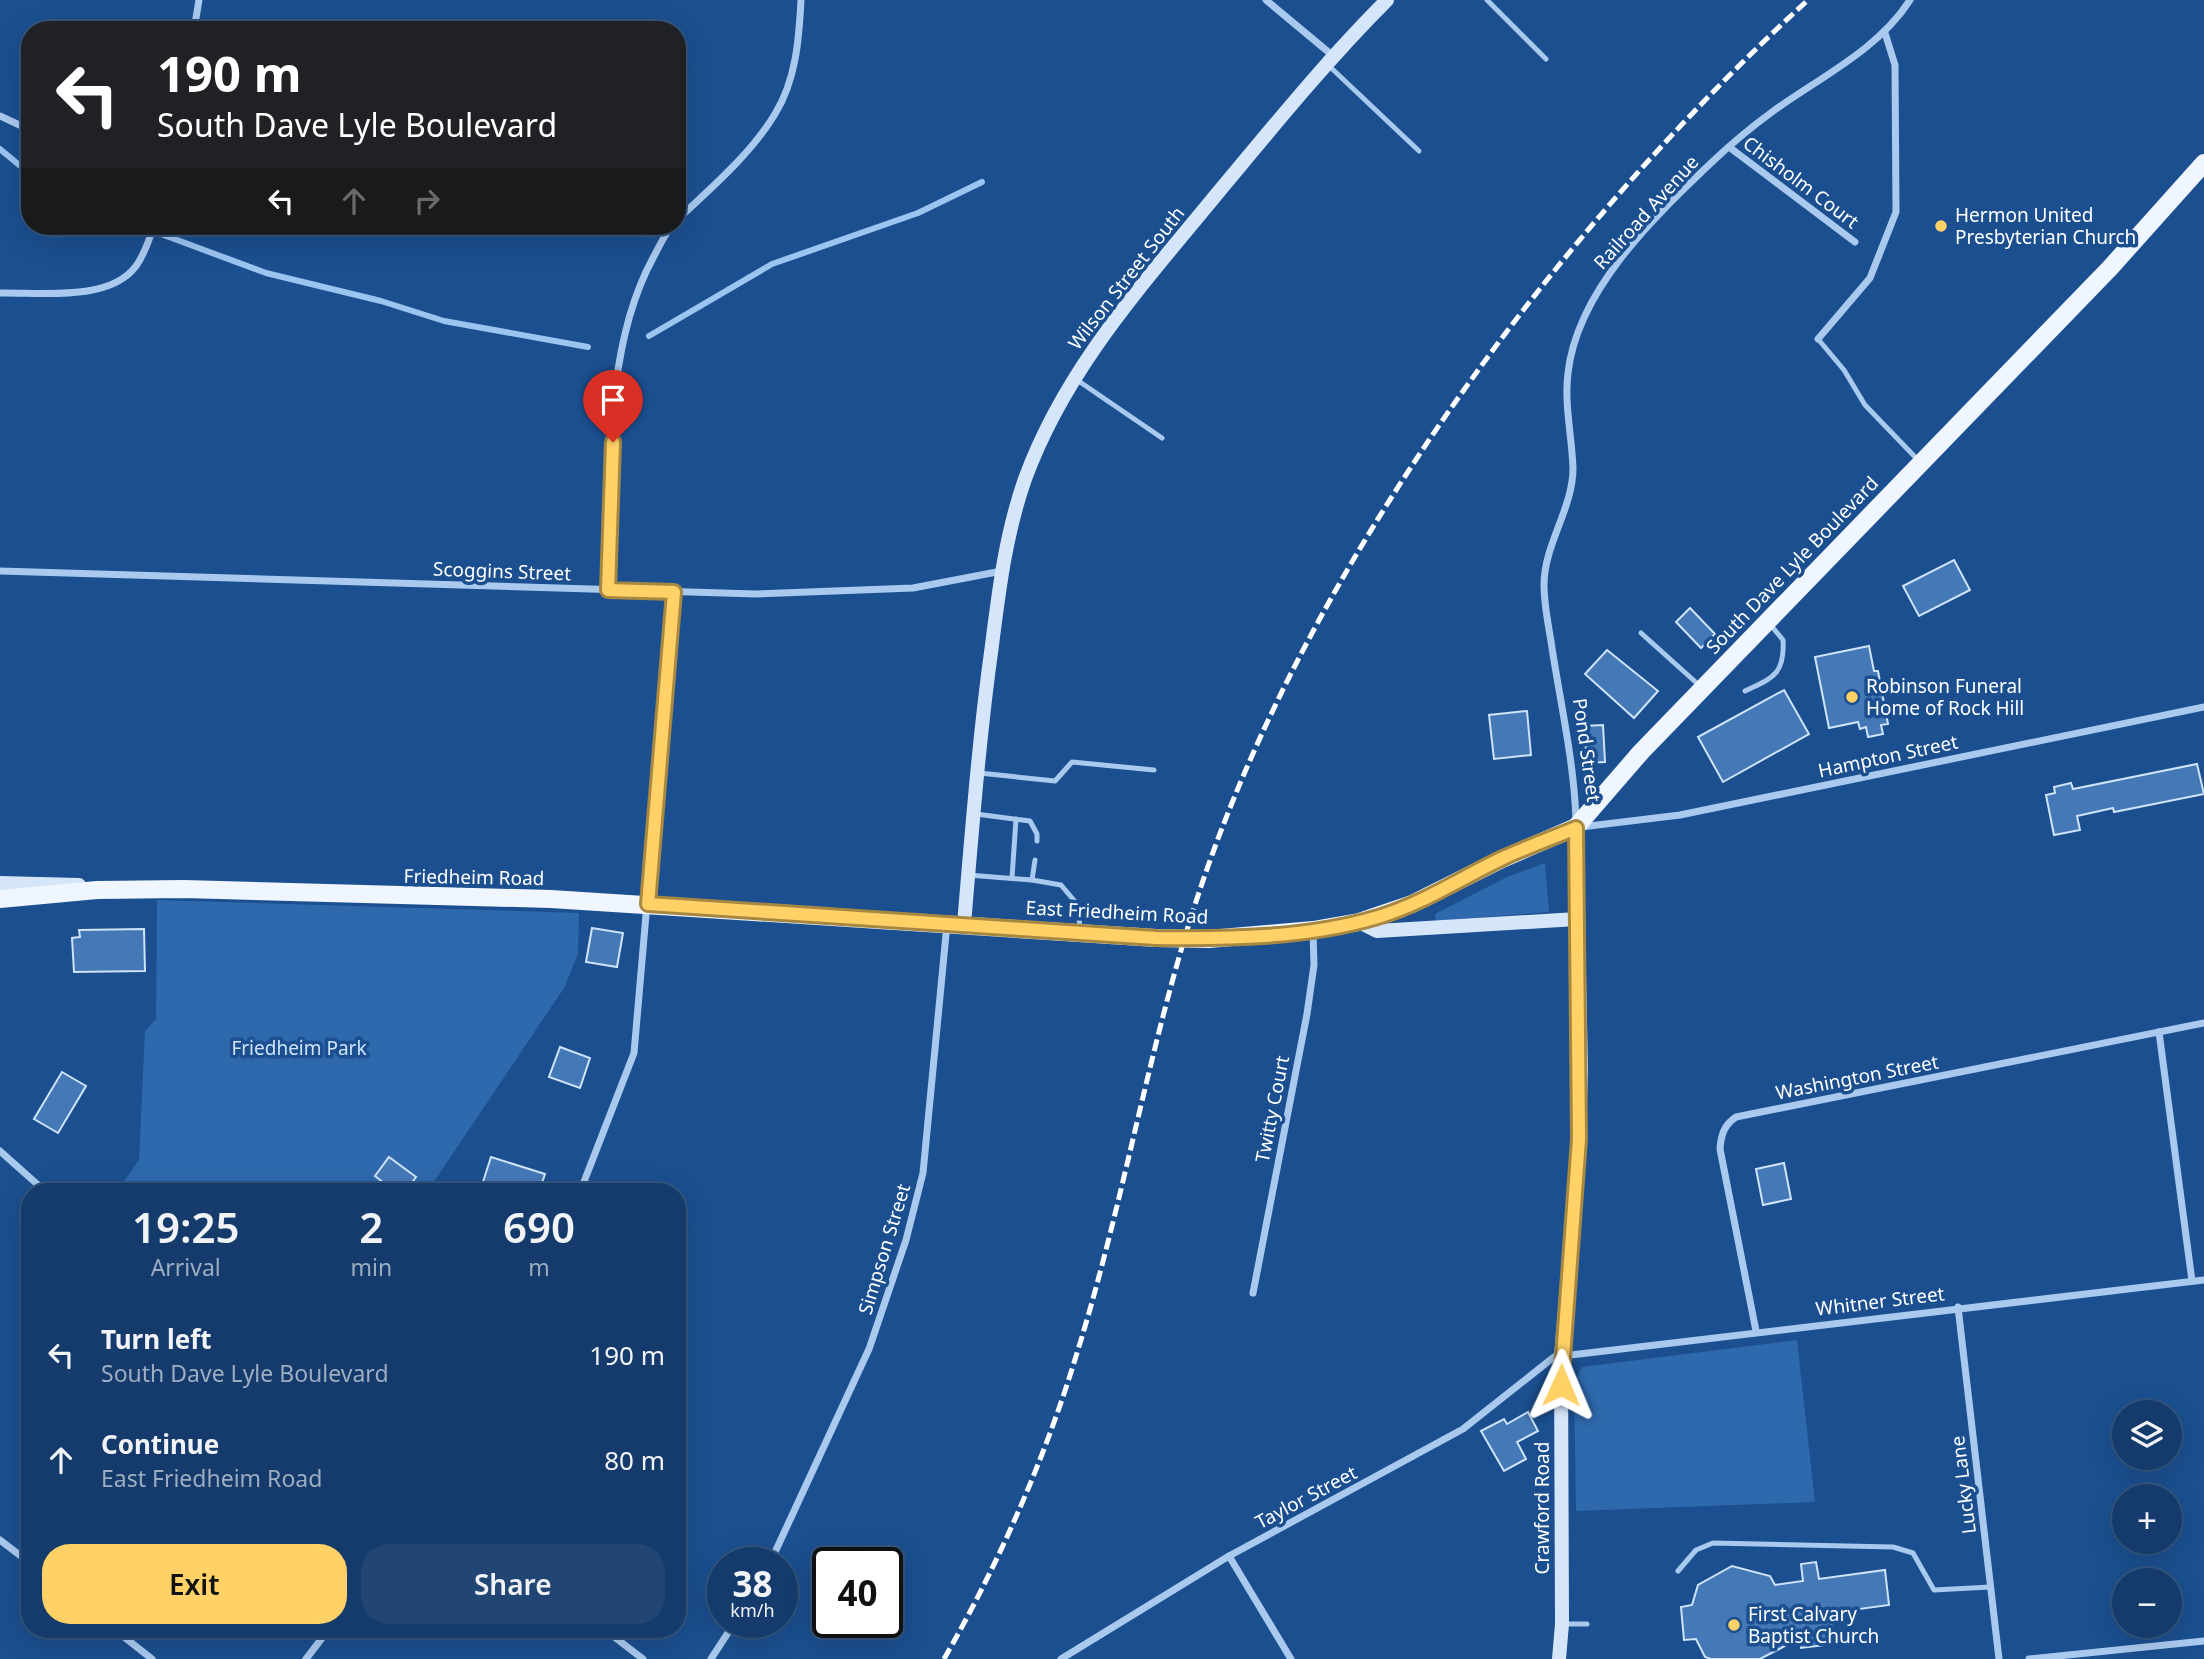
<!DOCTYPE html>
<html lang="en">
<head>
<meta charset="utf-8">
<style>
  body { margin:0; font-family:"Noto Sans",sans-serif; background:#214673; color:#f1f3f6; height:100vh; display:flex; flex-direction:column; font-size:26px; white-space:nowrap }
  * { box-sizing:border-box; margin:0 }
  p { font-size:23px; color:#9dadc1 }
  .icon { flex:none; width:38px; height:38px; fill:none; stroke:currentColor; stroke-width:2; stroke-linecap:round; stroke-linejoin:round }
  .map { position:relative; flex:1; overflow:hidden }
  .sheet { position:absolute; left:21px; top:1183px; width:665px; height:455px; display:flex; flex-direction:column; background:#143b6b; border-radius:28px; box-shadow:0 7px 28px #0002,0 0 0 2px #33557e }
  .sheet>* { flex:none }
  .banner { position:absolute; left:21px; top:21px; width:665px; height:214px; border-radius:28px; box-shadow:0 7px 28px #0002,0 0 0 2px #33557e; background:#202124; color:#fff; overflow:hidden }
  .buttons { position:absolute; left:2112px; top:1400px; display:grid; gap:14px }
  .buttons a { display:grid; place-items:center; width:70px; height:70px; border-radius:50%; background:#143b6b; box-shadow:0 7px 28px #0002,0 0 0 2px #33557e; font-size:35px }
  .speed { position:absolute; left:707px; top:1547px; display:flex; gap:14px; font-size:35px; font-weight:700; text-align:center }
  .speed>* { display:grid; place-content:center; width:91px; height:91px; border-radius:50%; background:#143b6b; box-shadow:0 7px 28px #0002,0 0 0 2px #33557e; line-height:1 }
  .speed small { font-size:18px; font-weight:400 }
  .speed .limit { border:4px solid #111; border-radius:10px; background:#fff; color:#111 }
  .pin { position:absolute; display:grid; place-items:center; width:60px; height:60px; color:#fff; margin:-72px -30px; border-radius:50% 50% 50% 0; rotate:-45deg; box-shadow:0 0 7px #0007 }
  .pin .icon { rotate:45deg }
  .me { position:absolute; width:77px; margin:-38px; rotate:1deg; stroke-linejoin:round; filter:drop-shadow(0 0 5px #0008) }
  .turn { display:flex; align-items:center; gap:24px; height:147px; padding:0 21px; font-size:32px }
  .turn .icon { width:91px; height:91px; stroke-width:2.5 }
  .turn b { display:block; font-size:49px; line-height:60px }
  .lanes { display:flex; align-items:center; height:66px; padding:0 21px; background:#0003; justify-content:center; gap:35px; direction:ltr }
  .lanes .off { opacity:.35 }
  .eta { display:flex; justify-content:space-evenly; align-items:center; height:119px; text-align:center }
  .eta b { font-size:42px; font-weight:600; line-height:49px }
  .cta { display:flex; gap:14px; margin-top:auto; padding:14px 21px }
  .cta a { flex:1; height:80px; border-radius:28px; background:#ffd166; color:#111; font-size:28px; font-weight:600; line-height:80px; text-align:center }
  .cta a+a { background:#214673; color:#f1f3f6 }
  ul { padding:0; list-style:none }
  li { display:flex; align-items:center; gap:21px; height:105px; padding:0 21px }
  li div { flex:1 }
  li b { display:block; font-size:26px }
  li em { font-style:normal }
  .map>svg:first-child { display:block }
  .green { fill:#2e69ad }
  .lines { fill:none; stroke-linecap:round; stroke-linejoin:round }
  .stream { stroke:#9cc4f0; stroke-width:6 }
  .building { fill:#4478b7; stroke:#cfe3fa; stroke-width:2 }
  .lane { stroke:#a9c9ee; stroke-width:5 }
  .street { stroke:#a9c9ee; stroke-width:7 }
  .secondary { stroke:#d6e6fa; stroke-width:14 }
  .primary { stroke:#f0f6ff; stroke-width:18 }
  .rail { stroke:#fff; stroke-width:5; stroke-dasharray:12 5; stroke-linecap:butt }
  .route-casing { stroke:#a68842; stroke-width:18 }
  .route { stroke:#ffd166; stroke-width:12 }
  .poi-dot { fill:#ffd166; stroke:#1b4f8f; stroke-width:2.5 }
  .labels { text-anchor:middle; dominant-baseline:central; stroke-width:7; stroke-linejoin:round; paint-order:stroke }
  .street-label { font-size:19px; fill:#fff; stroke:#1b4f8f }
  .poi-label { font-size:19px; fill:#fff; stroke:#1b4f8f; text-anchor:start }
  .park-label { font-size:19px; fill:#cfe3fa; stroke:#1b4f8f }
</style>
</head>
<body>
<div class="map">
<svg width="2204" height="1659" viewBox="0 0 2204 1659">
  <rect width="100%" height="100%" fill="#1b4f8f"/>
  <!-- green -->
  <g class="green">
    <path d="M1545,863L1549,912L1436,921L1435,914L1507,877Z"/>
    <path d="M157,900L579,913L578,954L564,988L427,1192H116L139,1160L145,1031L156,1019Z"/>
    <path d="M1797,1340L1815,1502L1576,1511L1574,1383L1582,1367Z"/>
  </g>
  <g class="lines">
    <!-- stream -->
    <g class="stream">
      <path d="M0,149L30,174"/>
      <path d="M140,226H142"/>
      <path d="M161,234L266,273L381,301L444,321L588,347"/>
      <path d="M649,336L772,264L918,213L982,182"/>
    </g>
  </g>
  <!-- building -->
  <g class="building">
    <path d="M1954,560L1970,590L1919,616L1903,586Z"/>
    <path d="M1690,608L1715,634L1701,648L1676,622Z"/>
    <path d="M1869,646L1874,671H1878L1888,724L1881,725L1883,734L1868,737L1866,727L1860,729L1858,722L1829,728L1815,657Z"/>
    <path d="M1607,650L1658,691L1634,718L1585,674Z"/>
    <path d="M1784,690L1809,734L1723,782L1698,737Z"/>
    <path d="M1527,711L1531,755L1494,759L1489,715Z"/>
    <path d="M1603,725L1605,762L1587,763L1584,726Z"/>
    <path d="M2197,764L2204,794L2114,812L2113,808L2077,816L2080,830L2054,835L2046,795L2055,793L2054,787L2071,783L2073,789Z"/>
    <path d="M592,928L623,933L617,967L586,962Z"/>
    <path d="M144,929L145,971L74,972L72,938L80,937L79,930Z"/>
    <path d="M560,1047L590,1058L580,1088L549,1077Z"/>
    <path d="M62,1072L86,1086L58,1133L34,1119Z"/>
    <path d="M389,1157L416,1177L405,1192H396L375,1176Z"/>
    <path d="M491,1157L545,1174L539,1192H493L481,1188Z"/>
    <path d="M1784,1163L1791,1199L1763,1205L1756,1169Z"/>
    <path d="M1528,1412L1538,1431L1517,1442L1526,1459L1504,1471L1481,1431L1504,1419L1507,1424Z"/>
    <path d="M1816,1562L1819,1579L1885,1570L1889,1605L1830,1613L1834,1644L1801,1648L1800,1638L1760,1659H1711L1705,1657L1696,1639L1684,1640L1681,1607L1692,1605L1698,1585L1732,1566L1770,1576L1775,1585L1803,1581L1801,1564Z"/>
  </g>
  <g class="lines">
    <!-- lane -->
    <g class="lane">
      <path d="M1487,0L1546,59"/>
      <path d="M1327,64L1419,151"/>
      <path d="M1818,339L1844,370L1865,405L1918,460"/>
      <path d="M1077,380L1162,438"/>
      <path d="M1641,633L1700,686"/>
      <path d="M1745,691C1772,678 1785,675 1783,640L1769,623"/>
      <path d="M979,773L1055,781L1072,762L1154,770"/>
      <path d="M976,814L1030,821L1037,834V841"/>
      <path d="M968,875L1032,880L1035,860"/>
      <path d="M1012,878L1016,819"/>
      <path d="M1032,880L1061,885L1078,905L1080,930"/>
      <path d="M1678,1571L1696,1550L1713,1543L1893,1547L1913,1553L1934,1590L1990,1587"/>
      <path d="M1565,1624H1587"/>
    </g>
    <!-- street -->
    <g class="street">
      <path d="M1266,0L1332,55"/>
      <path d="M194,30L199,0"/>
      <path d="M0,116L30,130"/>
      <path d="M1729,147L1855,242"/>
      <path d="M677,220C711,188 751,154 775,114C796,80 799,39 801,0"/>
      <path d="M0,293C40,292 110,302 136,266C145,254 149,239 154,226"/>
      <path d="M1818,339L1870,278L1896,212L1895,65L1885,33"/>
      <path d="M0,571L756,594L913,588L1002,571"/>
      <path d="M608,590C612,483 601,354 653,258C659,247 664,235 672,226"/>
      <path d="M1576,820C1574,762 1561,706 1552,648C1549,627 1544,606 1544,585C1544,544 1573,509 1573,468C1572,437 1564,404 1568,373C1577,291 1653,218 1711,163C1730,145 1750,128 1772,112C1820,77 1877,51 1910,0"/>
      <path d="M1581,827L1680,815L2204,707"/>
      <path d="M2159,1032L2192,1281"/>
      <path d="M0,1151L46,1192"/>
      <path d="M580,1192L634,1053L674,592"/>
      <path d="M1253,1293L1307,1014L1314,965L1313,931"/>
      <path d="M1958,1307L1999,1659"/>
      <path d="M1756,1331L1720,1149C1721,1135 1724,1125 1736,1117L2204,1023"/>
      <path d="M0,1540L30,1563"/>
      <path d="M1229,1556L1291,1659"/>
      <path d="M770,1563L869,1349L906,1240L923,1173L947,924"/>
      <path d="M114,1629L152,1659"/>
      <path d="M604,1629L643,1659"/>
      <path d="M306,1659L329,1629"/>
      <path d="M711,1659L735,1622"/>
      <path d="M1061,1659L1229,1556L1463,1429L1554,1357L2204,1280"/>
      <path d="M2029,1659L2204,1641"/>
    </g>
    <!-- secondary -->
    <g class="secondary">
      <path d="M0,883L79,885"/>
      <path d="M1359,922L1377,931L1577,919"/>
      <path d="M964,924C972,831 979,738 992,645C999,589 1006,533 1025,479C1065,369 1143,284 1216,195C1272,128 1326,61 1387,0"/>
      <path d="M1559,1659L1562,1624L1561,1356L1578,1163L1581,1069L1576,827"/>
    </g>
    <!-- primary -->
    <path class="primary" d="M0,899L97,890L184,889L551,899L1156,938L1209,939L1313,930L1359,922L1412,904L1502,859L1576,827L1641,752L2110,268L2204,163"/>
    <!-- rail -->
    <path class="rail" d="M944,1659C999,1563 1045,1459 1077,1353C1128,1189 1153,1017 1212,855C1325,543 1564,223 1808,0"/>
  </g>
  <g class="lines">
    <!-- route casing -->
    <g class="route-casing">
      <path id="route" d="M613,442L608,590L674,592L648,904L1156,938C1228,939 1308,938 1378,917C1422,904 1461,878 1503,858C1527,847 1552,838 1576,828L1579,1139L1561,1385"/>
    </g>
    <!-- route -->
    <use href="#route" class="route"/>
  </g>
  <!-- markers -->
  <g class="poi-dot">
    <circle cx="1941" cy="226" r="7"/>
    <circle cx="1852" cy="697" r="7"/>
    <circle cx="1734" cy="1625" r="7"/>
  </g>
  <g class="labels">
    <!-- street labels -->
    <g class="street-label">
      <text transform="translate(1801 182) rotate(37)">Chisholm Court</text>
      <text transform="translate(1646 212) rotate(-48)">Railroad Avenue</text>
      <text transform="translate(1126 278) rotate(-52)">Wilson Street South</text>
      <text transform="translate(1792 565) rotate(-46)">South Dave Lyle Boulevard</text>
      <text transform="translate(502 571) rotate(2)">Scoggins Street</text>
      <text transform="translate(1587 750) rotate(82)">Pond Street</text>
      <text transform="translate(1888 756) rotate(-12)">Hampton Street</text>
      <text transform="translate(474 877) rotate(1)">Friedheim Road</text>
      <text transform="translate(1117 912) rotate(3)">East Friedheim Road</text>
      <text transform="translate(1857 1077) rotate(-11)">Washington Street</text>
      <text transform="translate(1272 1109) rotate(-79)">Twitty Court</text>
      <text transform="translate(884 1249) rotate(-73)">Simpson Street</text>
      <text transform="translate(1880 1301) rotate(-7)">Whitner Street</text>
      <text transform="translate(1963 1485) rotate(-97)">Lucky Lane</text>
      <text transform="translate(1306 1497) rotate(-28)">Taylor Street</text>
      <text transform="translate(1542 1508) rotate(-90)">Crawford Road</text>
    </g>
    <!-- poi labels -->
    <g class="poi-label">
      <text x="1955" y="215">Hermon United<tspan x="1955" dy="22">Presbyterian Church</tspan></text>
      <text x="1866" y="686">Robinson Funeral<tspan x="1866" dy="22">Home of Rock Hill</tspan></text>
      <text x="1748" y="1614">First Calvary<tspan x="1748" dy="22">Baptist Church</tspan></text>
    </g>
    <!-- park labels -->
    <g class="park-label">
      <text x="299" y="1048">Friedheim Park</text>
    </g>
  </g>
</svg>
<div class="buttons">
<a><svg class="icon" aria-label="layers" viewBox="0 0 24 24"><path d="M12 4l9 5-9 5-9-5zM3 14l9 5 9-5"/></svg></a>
<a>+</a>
<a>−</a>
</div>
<div class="speed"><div>38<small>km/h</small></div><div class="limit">40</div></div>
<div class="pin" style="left:613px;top:442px;background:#d93025"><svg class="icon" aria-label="arrive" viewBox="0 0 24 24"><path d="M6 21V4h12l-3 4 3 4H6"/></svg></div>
<svg class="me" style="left:1561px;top:1385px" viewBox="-20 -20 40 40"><path d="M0-17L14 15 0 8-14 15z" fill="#ffd166" stroke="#fff" stroke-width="4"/></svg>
<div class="banner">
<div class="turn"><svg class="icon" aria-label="left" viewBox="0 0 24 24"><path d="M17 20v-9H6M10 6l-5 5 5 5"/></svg><div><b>190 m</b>South Dave Lyle Boulevard</div></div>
<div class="lanes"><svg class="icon" aria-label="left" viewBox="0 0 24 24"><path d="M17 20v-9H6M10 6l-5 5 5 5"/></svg><svg class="icon off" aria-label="ahead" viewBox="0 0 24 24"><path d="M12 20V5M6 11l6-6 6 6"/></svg><svg class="icon off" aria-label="right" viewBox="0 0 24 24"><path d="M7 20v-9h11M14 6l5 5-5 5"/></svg></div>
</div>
<section class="sheet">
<div class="eta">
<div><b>19:25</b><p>Arrival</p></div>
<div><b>2</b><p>min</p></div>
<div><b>690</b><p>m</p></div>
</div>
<ul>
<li><svg class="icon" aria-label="left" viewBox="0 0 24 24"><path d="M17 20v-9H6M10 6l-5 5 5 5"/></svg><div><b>Turn left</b><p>South Dave Lyle Boulevard</p></div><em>190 m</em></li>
<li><svg class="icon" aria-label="ahead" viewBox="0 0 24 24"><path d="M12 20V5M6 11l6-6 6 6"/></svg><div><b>Continue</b><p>East Friedheim Road</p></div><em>80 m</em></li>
</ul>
<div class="cta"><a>Exit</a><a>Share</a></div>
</section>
</div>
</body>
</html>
